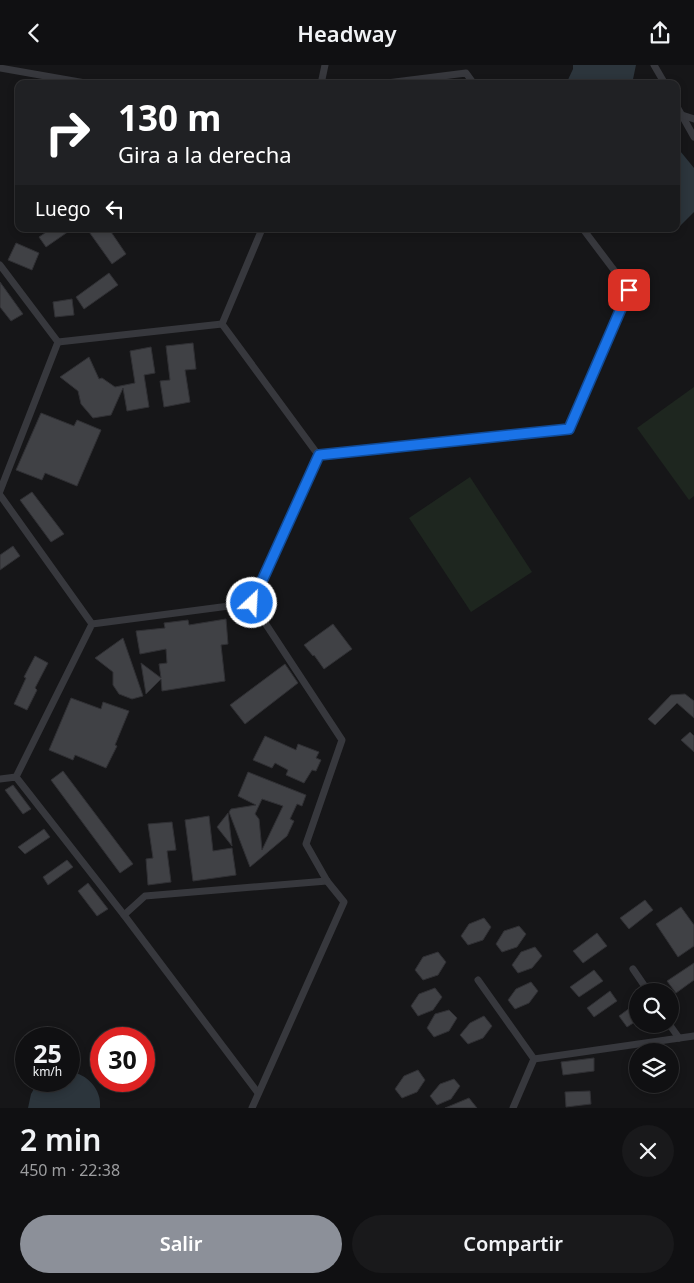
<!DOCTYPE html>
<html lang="es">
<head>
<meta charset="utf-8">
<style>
  body { margin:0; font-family:"Noto Sans",sans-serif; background:#19191b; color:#f1f3f6; height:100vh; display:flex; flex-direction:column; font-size:19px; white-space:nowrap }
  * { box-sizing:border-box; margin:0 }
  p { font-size:16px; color:#9c9d9f }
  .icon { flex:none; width:28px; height:28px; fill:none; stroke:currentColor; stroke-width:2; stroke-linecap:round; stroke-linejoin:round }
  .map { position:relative; height:1043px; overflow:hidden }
  .drawer { display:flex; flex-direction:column; background:#101012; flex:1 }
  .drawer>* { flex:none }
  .guide { position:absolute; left:15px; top:15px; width:665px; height:152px; border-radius:10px; box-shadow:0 2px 8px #0003,0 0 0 1px #303032; background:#202124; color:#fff; overflow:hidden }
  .controls { position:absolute; left:629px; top:918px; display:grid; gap:10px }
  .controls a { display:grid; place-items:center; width:50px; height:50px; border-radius:50%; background:#101012; box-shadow:0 2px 8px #0003,0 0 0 1px #303032; font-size:25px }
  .speed { position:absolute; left:15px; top:962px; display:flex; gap:10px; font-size:25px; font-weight:700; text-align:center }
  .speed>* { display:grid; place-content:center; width:65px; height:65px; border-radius:50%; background:#101012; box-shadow:0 2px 8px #0003,0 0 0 1px #303032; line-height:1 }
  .speed small { font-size:12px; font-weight:400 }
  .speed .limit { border:8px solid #d22; background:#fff; color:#111 }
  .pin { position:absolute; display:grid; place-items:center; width:42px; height:42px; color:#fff; margin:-21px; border-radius:10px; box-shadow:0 2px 8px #0006 }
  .me { position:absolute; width:55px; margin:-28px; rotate:25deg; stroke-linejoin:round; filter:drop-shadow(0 0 4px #0008) }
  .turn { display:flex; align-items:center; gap:18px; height:105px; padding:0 20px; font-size:22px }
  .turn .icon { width:65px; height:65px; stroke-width:2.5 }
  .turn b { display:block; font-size:35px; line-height:42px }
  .then { display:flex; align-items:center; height:48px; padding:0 20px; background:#0003; gap:10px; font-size:19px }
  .round { display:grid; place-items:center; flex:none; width:52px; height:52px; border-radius:26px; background:#19191b }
  .headline { display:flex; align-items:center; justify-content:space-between; height:85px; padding:0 20px }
  h1 { font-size:30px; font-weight:600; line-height:38px }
  .cta { display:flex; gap:10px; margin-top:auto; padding:10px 20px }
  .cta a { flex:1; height:58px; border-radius:30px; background:#8c9099; color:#fff; font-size:20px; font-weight:600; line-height:58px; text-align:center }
  .cta a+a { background:#19191b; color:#f1f3f6 }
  header { display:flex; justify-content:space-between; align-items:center; height:65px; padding:0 20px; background:#101012; font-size:22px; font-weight:600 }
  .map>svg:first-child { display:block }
  .green { fill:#1e261f }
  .water { fill:#2c353c }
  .building { fill:#404145; stroke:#303034; fill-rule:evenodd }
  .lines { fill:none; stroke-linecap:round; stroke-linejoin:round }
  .street { stroke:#37383d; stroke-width:7 }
  .route-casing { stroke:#114b97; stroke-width:12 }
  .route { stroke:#1a73e8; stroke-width:9 }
</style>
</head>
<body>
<header><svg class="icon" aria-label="back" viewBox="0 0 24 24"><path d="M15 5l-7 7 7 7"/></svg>Headway<svg class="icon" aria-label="share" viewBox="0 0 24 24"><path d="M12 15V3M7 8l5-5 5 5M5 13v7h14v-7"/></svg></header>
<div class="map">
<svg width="694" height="1043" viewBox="0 0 694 1043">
  <rect width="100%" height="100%" fill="#161618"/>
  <!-- green -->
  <g class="green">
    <path d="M694,322V431L689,435L637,363Z"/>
    <path d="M470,412L532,507L471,547L409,453Z"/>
  </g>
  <!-- water -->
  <g class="water">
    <path d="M573,0H636L632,19H566L573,4Z"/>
    <path d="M676,81L694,103V147L674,167L651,168L641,164H676Z"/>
    <path d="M69,1006C87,1009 102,1024 100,1043H28L31,1029L38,1017L69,1016Z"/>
  </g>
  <!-- building -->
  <g class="building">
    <path d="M51,164H72L46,182L39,172Z"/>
    <path d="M87,164H109L126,189L112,199Z"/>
    <path d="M16,178L39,188L32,205L8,195Z"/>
    <path d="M109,208L118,220L84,244L76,232Z"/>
    <path d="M0,217L23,249L11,256L0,242Z"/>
    <path d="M72,234L74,250L55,252L53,237Z"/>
    <path d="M193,278L196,304L185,305L190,337L164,342L160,316L170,315L166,281Z"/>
    <path d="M151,282L155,308L144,310L149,342L127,346L123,323L111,350L93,353L81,339L78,326L60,312L89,292L99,314L102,313L115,322L135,318L130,286Z"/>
    <path d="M41,348L74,361L77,355L101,365L77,421L45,408L42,415L16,405Z"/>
    <path d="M32,427L64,469L51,477L20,435Z"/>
    <path d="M13,481L20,491L0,505V490Z"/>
    <path d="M226,554L228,579L221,580L225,616L162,626L161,614L146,629L141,598L161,613L159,599L167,598L166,584L140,589L136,566L165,563L164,558L188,555L189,560Z"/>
    <path d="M333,559L352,584L324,604L314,590L313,591L304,580Z"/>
    <path d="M123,573L143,631L132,634L119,629L113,620V607L95,593Z"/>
    <path d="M35,591L48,598L35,623L37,625L27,645L14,639L26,613L24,612Z"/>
    <path d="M285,599L298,618L245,659L230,640Z"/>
    <path d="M685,629L694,636V653L677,638L655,660L648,654L671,630Z"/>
    <path d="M71,633L101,644L103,637L129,646L115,680L117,681L106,703L75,690L73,695L49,685Z"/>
    <path d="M690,667L694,671V687L681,675Z"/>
    <path d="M265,671L296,685L298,679L319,687L316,693L321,695L316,706L312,705L304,718L286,710L288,705L275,698L272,703L253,695Z"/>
    <path d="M63,706L133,799L120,808L51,715Z"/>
    <path d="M248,707L306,730L302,741L297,739L290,754L294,756L287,771L250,802L229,747L231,744L256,740L238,731ZM262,734L283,741L262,785L259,754L255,749Z"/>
    <path d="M13,720L31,744L23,749L5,725Z"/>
    <path d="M228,748L232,781L217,762Z"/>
    <path d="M209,751L213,786L232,783L236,810L193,816L185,755Z"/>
    <path d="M172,757L176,785L167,786L171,817L148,820L146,794L153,793L148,759Z"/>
    <path d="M44,764L50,772L25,789L18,782Z"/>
    <path d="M67,795L73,802L48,820L43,812Z"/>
    <path d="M88,818L108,844L97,851L78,826Z"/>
    <path d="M645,835L653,845L629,864L620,853Z"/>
    <path d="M681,842L694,860V881L678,892L656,859Z"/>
    <path d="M484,853L491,862L483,875L468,880L461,871L469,859Z"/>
    <path d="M519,861L526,869L517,882L502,887L496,879L504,866Z"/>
    <path d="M597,868L607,881L583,898L573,886Z"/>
    <path d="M535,882L542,891L532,903L518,908L512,900L521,887Z"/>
    <path d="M438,887L446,897L438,910L423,915L415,905L423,892Z"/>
    <path d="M694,898V915L676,928L667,916Z"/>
    <path d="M594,905L603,916L579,932L570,922Z"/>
    <path d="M531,917L538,926L529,938L515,944L508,935L516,924Z"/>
    <path d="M435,923L442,932L433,945L418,951L411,941L419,929Z"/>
    <path d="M610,926L617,936L594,952L587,943Z"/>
    <path d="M638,937V955L627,962L619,951Z"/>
    <path d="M449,945L457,953L449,966L434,972L427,963L435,949Z"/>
    <path d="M484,951L492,961L483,973L468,979L460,970L470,958Z"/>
    <path d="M594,993V1006L563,1010L561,997Z"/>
    <path d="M418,1005L425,1015L417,1027L402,1033L395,1024L404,1011Z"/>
    <path d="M454,1014L460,1021L451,1034L437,1040L430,1031L440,1019Z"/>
    <path d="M590,1026L591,1039L566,1042L565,1027Z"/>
    <path d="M469,1033L477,1043H445Z"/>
  </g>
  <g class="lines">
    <!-- street -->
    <g class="street">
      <path d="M654,0L665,19"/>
      <path d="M0,3L91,19"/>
      <path d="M321,19L325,0"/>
      <path d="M379,19L466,8L474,19"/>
      <path d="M676,40L694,72"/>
      <path d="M682,50L694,54"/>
      <path d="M0,200L58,277L222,259"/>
      <path d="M222,259L319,391L569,364L629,225L583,164"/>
      <path d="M222,259L262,164"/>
      <path d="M0,426L58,277"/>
      <path d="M0,430L92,559"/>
      <path d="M16,712L92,559L252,538L319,391"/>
      <path d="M0,714L16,712L124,850L258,1028"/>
      <path d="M124,850L145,831L327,816"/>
      <path d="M633,904L648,926"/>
      <path d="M478,915L534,994"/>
      <path d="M669,959L679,973"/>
      <path d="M252,1043L344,837L327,816L306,779L342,675L252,538"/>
      <path d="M513,1043L534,994L694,971"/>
    </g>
  </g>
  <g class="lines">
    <!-- route casing -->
    <g class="route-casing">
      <path id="route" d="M252,538L319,390L569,364L629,225"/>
    </g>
    <!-- route -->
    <use href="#route" class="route"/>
  </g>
</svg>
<div class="controls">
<a><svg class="icon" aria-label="search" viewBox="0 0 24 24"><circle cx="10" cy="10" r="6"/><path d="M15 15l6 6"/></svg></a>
<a><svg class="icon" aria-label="layers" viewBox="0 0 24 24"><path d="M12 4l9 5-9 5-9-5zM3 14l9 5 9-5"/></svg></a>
</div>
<div class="speed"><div>25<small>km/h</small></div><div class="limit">30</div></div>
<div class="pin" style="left:629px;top:225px;background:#d93025"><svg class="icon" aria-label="arrive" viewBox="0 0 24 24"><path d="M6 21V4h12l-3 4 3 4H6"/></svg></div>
<svg class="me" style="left:252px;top:538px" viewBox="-20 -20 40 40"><circle r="17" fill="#1a73e8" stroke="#fff" stroke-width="3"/><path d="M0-11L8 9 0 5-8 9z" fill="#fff"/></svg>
<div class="guide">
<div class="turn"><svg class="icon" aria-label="right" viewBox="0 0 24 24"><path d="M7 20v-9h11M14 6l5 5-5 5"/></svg><div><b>130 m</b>Gira a la derecha</div></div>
<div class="then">Luego<svg class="icon" aria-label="left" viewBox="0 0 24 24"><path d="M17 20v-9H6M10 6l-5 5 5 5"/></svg></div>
</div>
</div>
<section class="drawer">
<div class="headline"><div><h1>2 min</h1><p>450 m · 22:38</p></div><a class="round"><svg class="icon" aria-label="close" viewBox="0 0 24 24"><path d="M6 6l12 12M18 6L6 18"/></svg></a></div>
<div class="cta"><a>Salir</a><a>Compartir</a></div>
</section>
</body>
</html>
